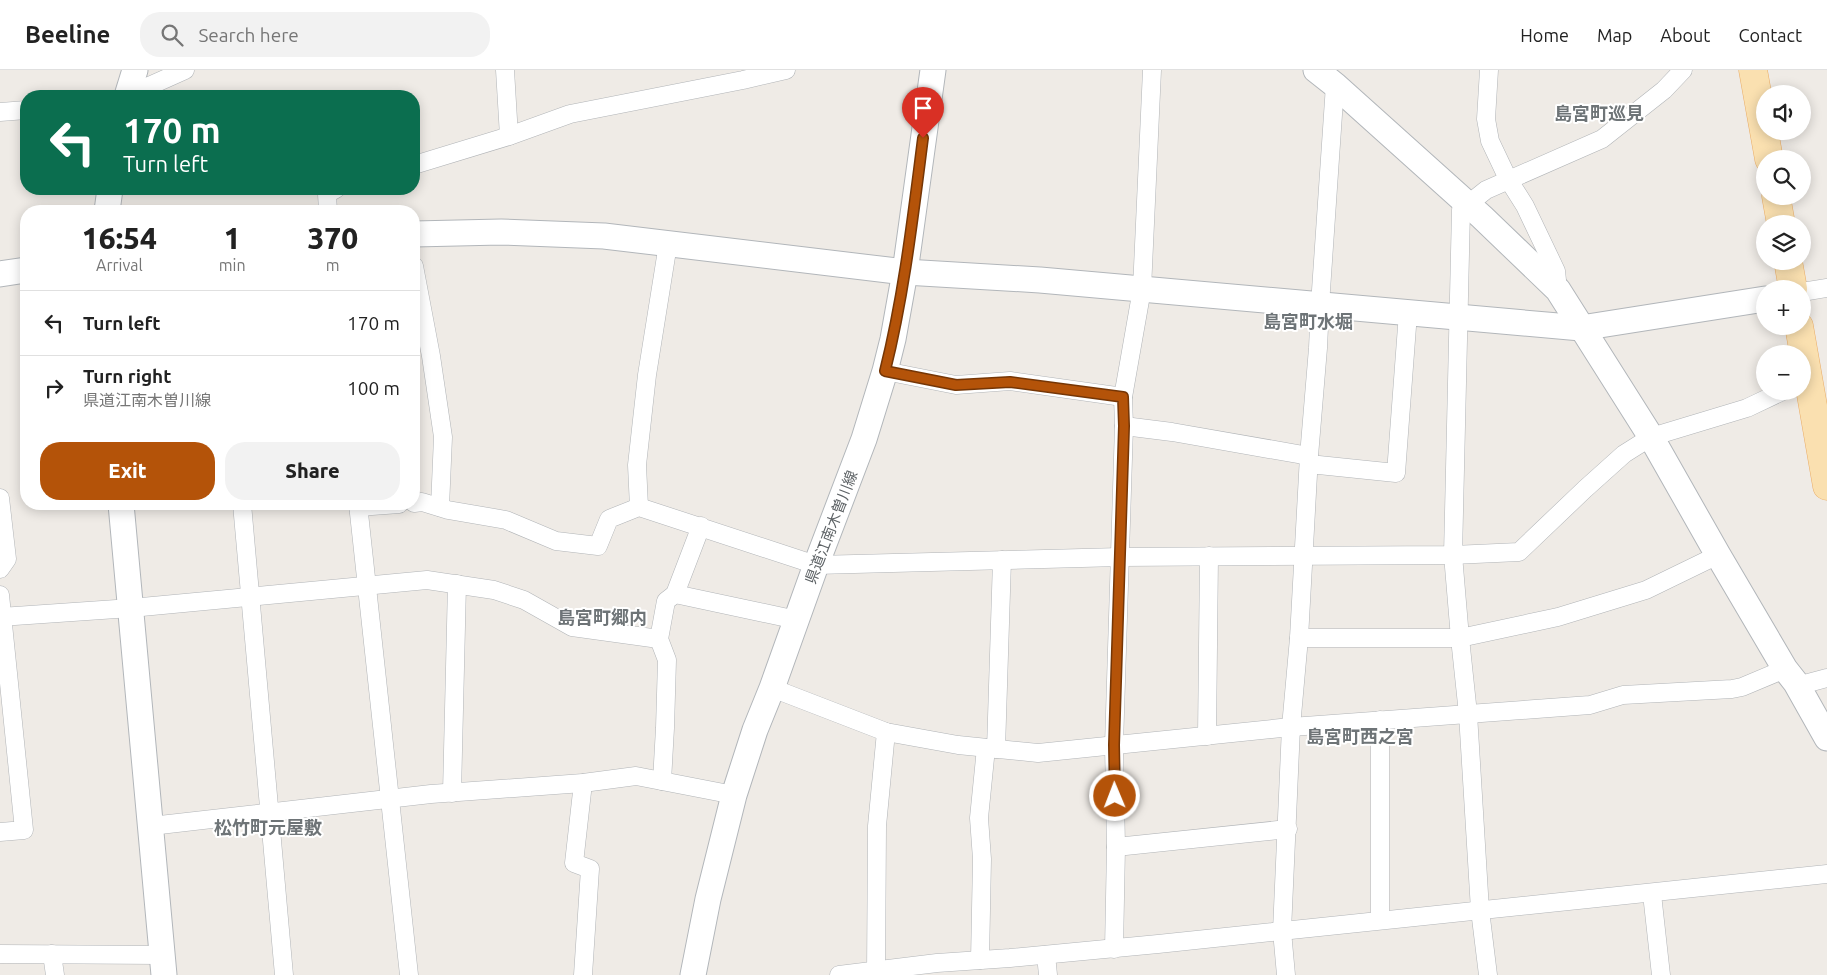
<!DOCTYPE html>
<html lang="en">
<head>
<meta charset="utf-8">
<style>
  body { margin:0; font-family:Ubuntu,"Noto Sans JP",sans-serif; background:#f2f2f2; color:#222; height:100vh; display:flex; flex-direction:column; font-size:19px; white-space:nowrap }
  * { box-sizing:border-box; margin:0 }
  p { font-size:16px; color:#767676 }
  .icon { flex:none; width:28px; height:28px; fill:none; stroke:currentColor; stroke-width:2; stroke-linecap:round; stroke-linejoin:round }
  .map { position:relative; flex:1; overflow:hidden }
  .panel { position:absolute; left:20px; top:135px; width:400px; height:305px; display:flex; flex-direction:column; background:#fff; border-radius:20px; box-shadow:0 2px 12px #0003 }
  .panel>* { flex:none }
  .top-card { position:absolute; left:20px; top:20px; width:400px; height:105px; border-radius:20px; box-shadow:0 2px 12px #0003; background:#0b6e4f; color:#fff; overflow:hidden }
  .buttons { position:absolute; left:1756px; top:15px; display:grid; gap:10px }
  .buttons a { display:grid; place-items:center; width:55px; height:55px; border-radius:50%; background:#fff; box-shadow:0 2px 12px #0003; font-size:25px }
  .pin { position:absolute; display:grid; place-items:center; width:42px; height:42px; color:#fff; margin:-51px -21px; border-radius:50% 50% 50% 0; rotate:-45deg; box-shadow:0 0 5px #0007 }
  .pin .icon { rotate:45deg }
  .me { position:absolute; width:55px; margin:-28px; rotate:359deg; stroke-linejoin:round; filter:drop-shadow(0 0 4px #0008) }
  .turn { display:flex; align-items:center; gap:18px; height:105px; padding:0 20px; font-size:22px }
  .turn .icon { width:65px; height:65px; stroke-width:2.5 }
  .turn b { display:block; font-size:35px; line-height:42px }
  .eta { display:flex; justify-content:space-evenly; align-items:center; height:85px; text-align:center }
  .eta b { font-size:30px; font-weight:800; line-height:35px }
  .primary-button { display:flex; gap:10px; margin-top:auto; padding:10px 20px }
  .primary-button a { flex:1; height:58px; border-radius:20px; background:#b45309; color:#fff; font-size:20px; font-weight:800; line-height:58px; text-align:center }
  .primary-button a+a { background:#f2f2f2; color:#222 }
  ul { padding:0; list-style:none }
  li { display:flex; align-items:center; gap:15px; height:65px; padding:0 20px; border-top:1px solid #e0e0e0 }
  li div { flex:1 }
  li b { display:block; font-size:19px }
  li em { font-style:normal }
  header { display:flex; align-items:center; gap:30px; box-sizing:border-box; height:70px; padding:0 25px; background:#fff; border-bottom:1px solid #e0e0e0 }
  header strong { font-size:24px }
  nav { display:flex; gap:28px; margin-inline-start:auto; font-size:18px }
  .search { width:350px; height:45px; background:#f2f2f2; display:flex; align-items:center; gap:12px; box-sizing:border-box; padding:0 18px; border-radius:20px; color:#767676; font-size:19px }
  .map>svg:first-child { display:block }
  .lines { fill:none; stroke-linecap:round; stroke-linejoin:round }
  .street-casing { stroke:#b1b4b7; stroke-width:19 }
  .secondary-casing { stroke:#b2b6ba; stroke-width:27 }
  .primary-casing { stroke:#e9ab65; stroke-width:29 }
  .street { stroke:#fff; stroke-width:18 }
  .secondary { stroke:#fff; stroke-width:25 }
  .primary { stroke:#fae0b0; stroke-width:28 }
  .route-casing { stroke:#753606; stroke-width:12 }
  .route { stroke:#b45309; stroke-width:9 }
  .labels { text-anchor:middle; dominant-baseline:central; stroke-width:4; stroke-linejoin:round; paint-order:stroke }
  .street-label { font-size:15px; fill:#5d6265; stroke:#fff }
  .quarter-label { font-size:18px; font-weight:bold; fill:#6e7477; stroke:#fff }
</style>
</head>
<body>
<header>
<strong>Beeline</strong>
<div class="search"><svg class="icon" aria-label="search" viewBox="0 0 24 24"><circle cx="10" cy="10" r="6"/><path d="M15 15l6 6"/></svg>Search here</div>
<nav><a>Home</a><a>Map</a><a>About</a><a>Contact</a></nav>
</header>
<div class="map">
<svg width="1827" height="905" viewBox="0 0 1827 905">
  <rect width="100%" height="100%" fill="#efebe6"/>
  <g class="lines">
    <!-- street casing -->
    <g class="street-casing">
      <g id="street">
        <path d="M505,0L509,66"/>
        <path d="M1489,0L1486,49L1490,71L1508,109L1525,136L1556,201L1558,220"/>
        <path d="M129,16L147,17L185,0"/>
        <path d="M0,42L26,40"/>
        <path d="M414,95L509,66L570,44L743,10L786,0"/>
        <path d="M328,141L327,124L336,119"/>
        <path d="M414,196L431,286L443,367L440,437"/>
        <path d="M1802,222L1827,218"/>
        <path d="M885,301L956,315L1010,311L1123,327"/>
        <path d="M1124,356L1172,362L1309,386"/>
        <path d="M1309,394L1396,403L1408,243"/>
        <path d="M0,428L7,489L0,499"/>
        <path d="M414,433L422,432L448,440L506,450L556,471L598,476L609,449L639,437L816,495L1120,487L1453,485L1519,482L1585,419L1624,384L1651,367L1747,338L1783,321"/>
        <path d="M242,434L284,905"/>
        <path d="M358,434L409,905"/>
        <path d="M358,437L399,434"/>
        <path d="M639,437L637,395L647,305L668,174"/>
        <path d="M675,524L797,550"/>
        <path d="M0,525L24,760L0,762"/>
        <path d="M0,547L131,538L427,510L494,520L524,530L572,557L659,569"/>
        <path d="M1299,568H1460L1558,547L1646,520L1718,485"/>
        <path d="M1797,616L1827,608"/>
        <path d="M772,618L886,662L958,675L1038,683L1291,657L1590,635L1623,625L1732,619L1742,617L1785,599"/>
        <path d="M1207,666L1209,486"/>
        <path d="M996,679L1002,490"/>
        <path d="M662,711L665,658L667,590L659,569L666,531L675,524L701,456"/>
        <path d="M452,723L457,514"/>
        <path d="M151,756L431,724L583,713L636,706L734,725"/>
        <path d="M1116,777L1288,759"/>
        <path d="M1652,824L1661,905"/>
        <path d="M1380,850V650"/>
        <path d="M1114,879L1116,777L1114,675L1124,356L1123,327L1142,219L1152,0"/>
        <path d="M0,884L162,885"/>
        <path d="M52,884L55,905"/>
        <path d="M1046,885L1048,905"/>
        <path d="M980,890L982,789L979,748L986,678"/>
        <path d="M583,905L590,799L574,793L583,713"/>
        <path d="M839,905L937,893L1010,888L1158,874L1827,804"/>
        <path d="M876,905L877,756L886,662"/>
        <path d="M1286,905L1282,861L1291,657L1299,568L1309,386L1318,278L1320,235L1335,15"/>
        <path d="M1488,905L1480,840L1468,644L1460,568L1453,485L1461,140L1486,120L1602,69L1664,20L1683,0"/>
      </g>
    </g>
    <!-- secondary casing -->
    <g class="secondary-casing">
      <g id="secondary">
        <path d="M1316,0L1335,15L1482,147L1558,220L1651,367L1718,485L1785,599L1796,613L1827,668"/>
        <path d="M127,26L135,0"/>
        <path d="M107,141L110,119"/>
        <path d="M414,164L501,162L604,166L905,202L1040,210L1581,258L1765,229"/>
        <path d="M0,204L26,200"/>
        <path d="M121,434L164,905"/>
        <path d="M693,905L708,829L734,725L755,660L772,618L816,495L864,369L885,301L893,269L905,202L933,0"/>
      </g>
    </g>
    <!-- primary casing -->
    <g class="primary-casing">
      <g id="primary">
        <path d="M1753,0L1769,89"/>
        <path d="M1776,126L1781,154"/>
        <path d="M1788,191L1793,219"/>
        <path d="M1799,256L1827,416"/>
      </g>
    </g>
    <!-- street -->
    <use href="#street" class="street"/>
    <!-- secondary -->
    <use href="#secondary" class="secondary"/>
    <!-- primary -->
    <use href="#primary" class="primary"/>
  </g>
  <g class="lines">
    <!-- route casing -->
    <g class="route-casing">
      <path id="route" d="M923,68C913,146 904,225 885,301L956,315L1010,312L1123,327L1124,356L1114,675L1115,726"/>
    </g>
    <!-- route -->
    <use href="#route" class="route"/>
  </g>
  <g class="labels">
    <!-- street labels -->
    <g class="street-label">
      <text transform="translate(831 457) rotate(-69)">県道江南木曽川線</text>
    </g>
    <!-- quarter labels -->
    <g class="quarter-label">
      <text x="1599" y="43">島宮町巡見</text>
      <text x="1308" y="251">島宮町水堀</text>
      <text x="602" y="547">島宮町郷内</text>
      <text x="1360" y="666">島宮町西之宮</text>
      <text x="268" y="757">松竹町元屋敷</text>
    </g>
  </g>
</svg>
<div class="buttons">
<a><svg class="icon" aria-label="sound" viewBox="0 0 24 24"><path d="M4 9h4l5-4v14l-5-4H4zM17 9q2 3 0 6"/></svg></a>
<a><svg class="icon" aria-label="search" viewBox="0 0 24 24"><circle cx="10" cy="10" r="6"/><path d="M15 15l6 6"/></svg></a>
<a><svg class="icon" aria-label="layers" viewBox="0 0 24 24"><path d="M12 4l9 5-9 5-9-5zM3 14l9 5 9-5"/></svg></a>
<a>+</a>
<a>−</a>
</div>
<div class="pin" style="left:923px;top:68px;background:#d93025"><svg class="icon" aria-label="arrive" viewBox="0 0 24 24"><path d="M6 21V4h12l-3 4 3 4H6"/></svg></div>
<svg class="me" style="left:1115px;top:726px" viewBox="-20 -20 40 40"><circle r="17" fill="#b45309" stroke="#fff" stroke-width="3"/><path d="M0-11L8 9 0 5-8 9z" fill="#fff"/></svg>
<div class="top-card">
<div class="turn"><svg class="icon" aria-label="left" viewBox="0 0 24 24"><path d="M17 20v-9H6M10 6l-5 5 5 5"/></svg><div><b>170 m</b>Turn left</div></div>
</div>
<section class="panel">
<div class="eta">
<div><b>16:54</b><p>Arrival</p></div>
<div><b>1</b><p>min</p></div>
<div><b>370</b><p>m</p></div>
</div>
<ul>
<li><svg class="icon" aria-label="left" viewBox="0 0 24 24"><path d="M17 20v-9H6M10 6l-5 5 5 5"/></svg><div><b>Turn left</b></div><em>170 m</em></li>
<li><svg class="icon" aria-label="right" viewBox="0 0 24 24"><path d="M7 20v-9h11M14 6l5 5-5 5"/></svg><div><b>Turn right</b><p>県道江南木曽川線</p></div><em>100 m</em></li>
</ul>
<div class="primary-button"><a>Exit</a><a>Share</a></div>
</section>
</div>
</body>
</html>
